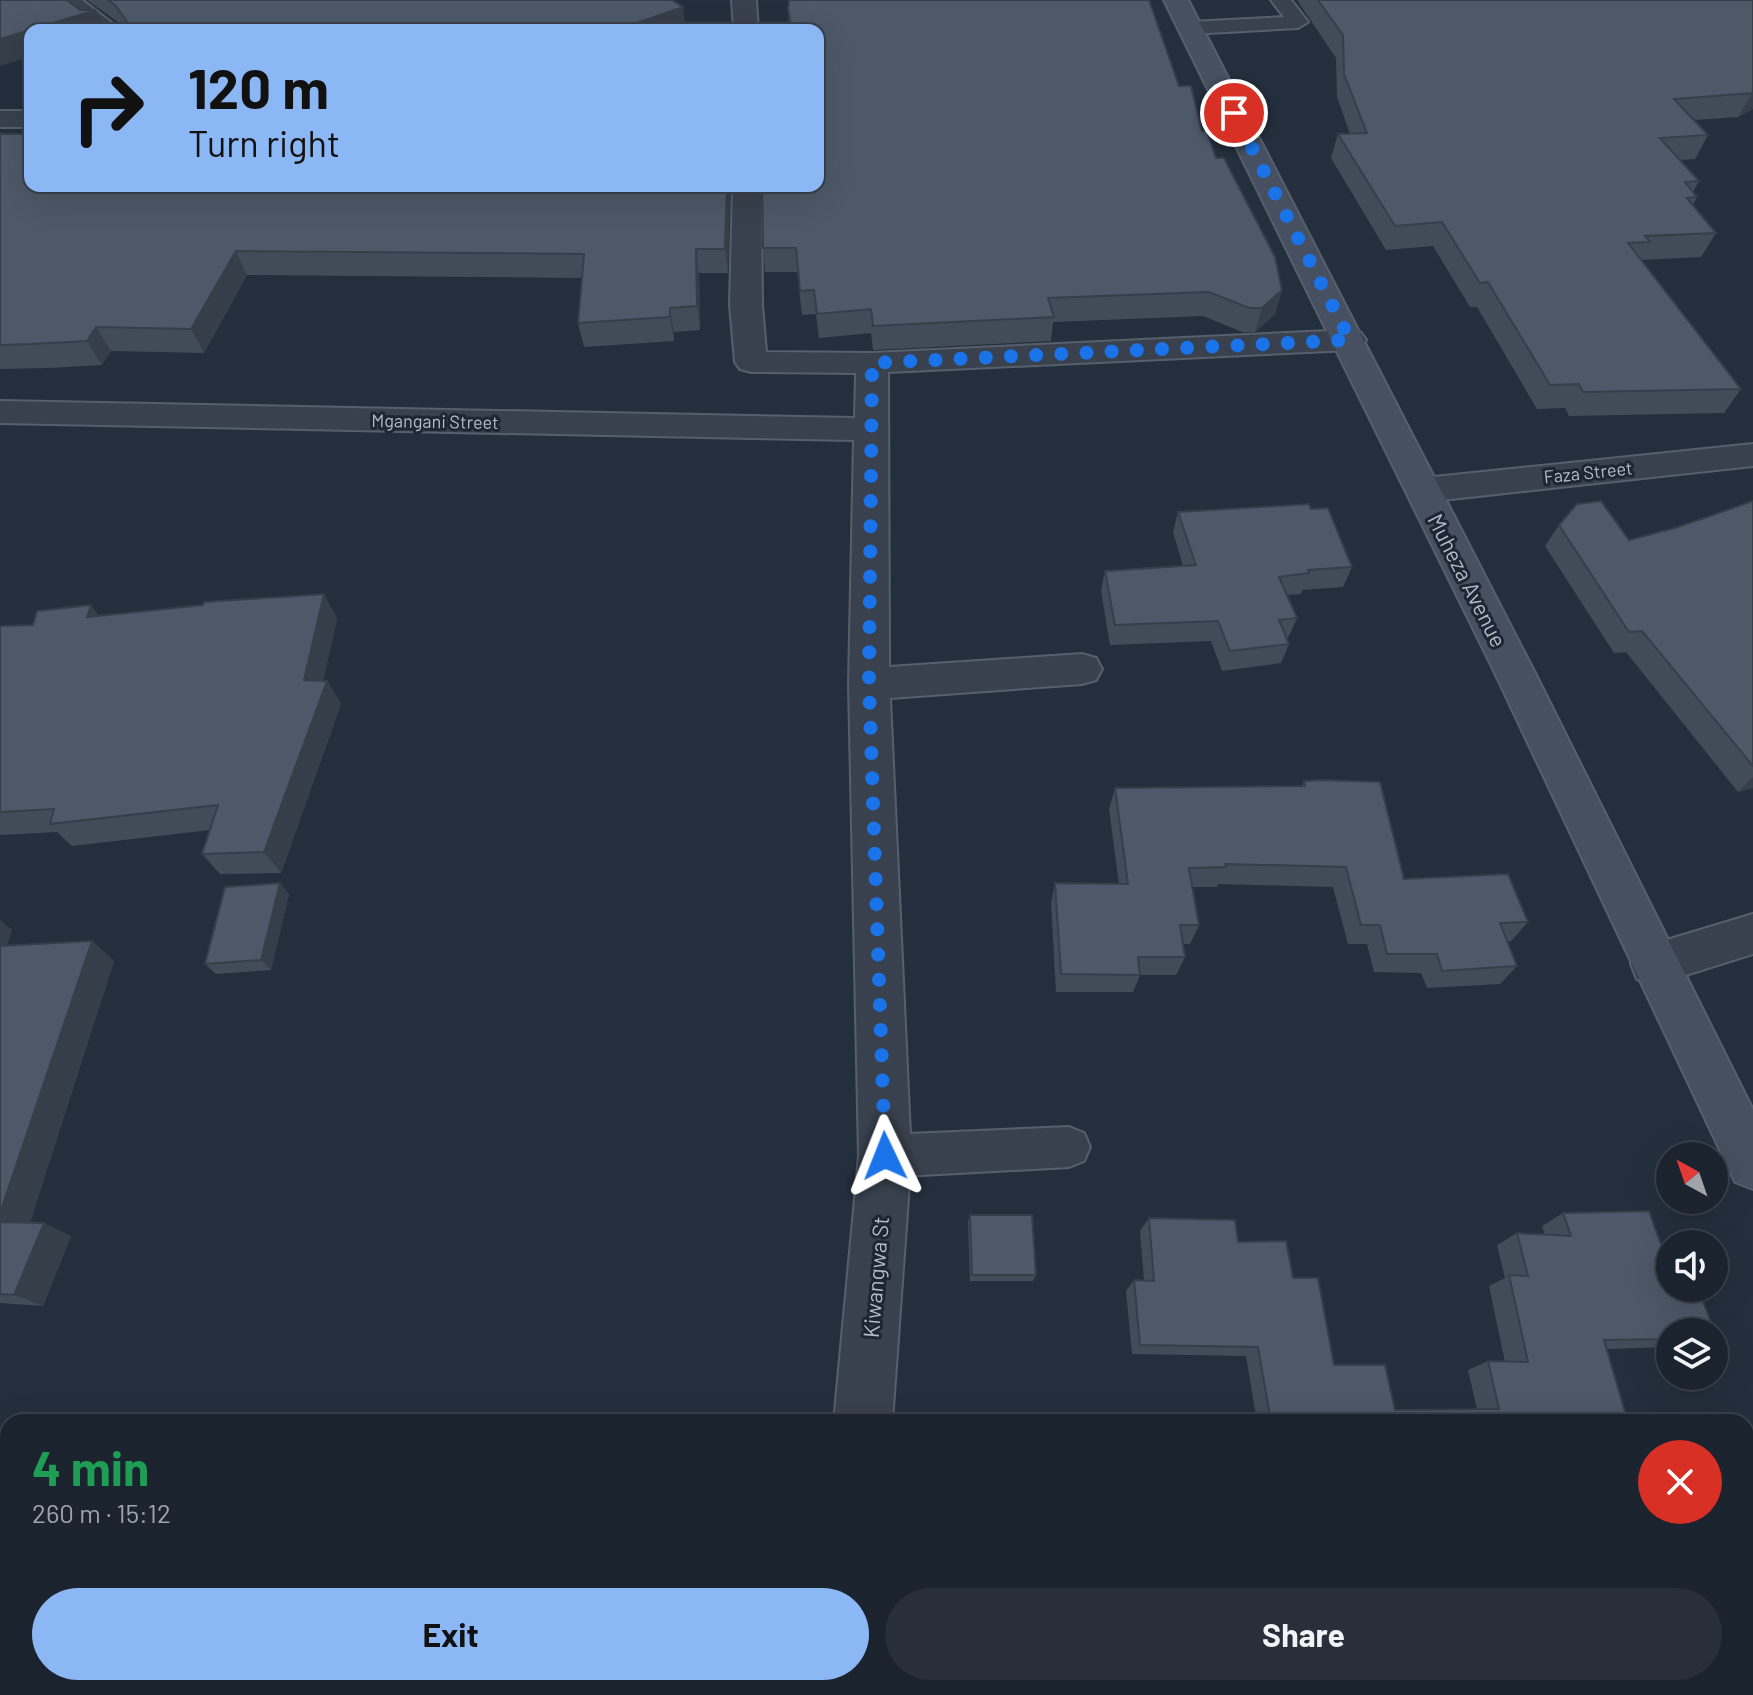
<!DOCTYPE html>
<html lang="en">
<head>
<meta charset="utf-8">
<style>
  body { margin:0; font-family:Barlow,sans-serif; background:#282f3a; color:#f1f3f6; height:100vh; display:flex; flex-direction:column; font-size:30px; white-space:nowrap }
  * { box-sizing:border-box; margin:0 }
  p { font-size:26px; color:#a0a4aa }
  .icon { flex:none; width:44px; height:44px; fill:none; stroke:currentColor; stroke-width:2; stroke-linecap:round; stroke-linejoin:round }
  .map { position:relative; flex:1; overflow:hidden }
  .side { position:absolute; left:0px; top:1414px; width:1754px; height:282px; display:flex; flex-direction:column; background:#1b232e; border-radius:24px 24px 0 0; box-shadow:0 8px 32px #0002,0 0 0 2px #39404a }
  .side>* { flex:none }
  .guide { position:absolute; left:24px; top:24px; width:800px; height:168px; border-radius:16px; box-shadow:0 8px 32px #0002,0 0 0 2px #39404a; background:#8cb7f5; color:#111; overflow:hidden }
  .needle { width:52px; rotate:320deg }
  .buttons { position:absolute; left:1656px; top:1142px; display:grid; gap:16px }
  .buttons a { display:grid; place-items:center; width:72px; height:72px; border-radius:50%; background:#1b232e; box-shadow:0 8px 32px #0002,0 0 0 2px #39404a; font-size:40px }
  .pin { position:absolute; display:grid; place-items:center; width:68px; height:68px; color:#fff; margin:-34px; border:4px solid #fff; border-radius:50%; box-shadow:0 2px 8px #0007 }
  .me { position:absolute; width:88px; margin:-44px; rotate:358deg; stroke-linejoin:round; filter:drop-shadow(0 0 6px #0008) }
  .turn { display:flex; align-items:center; gap:28px; height:168px; padding:0 32px; font-size:36px }
  .turn .icon { width:104px; height:104px; stroke-width:2.5 }
  .turn b { display:block; font-size:56px; line-height:68px }
  .round { display:grid; place-items:center; flex:none; width:84px; height:84px; border-radius:42px; background:#282f3a }
  .headline { display:flex; align-items:center; justify-content:space-between; height:136px; padding:0 32px }
  h1 { font-size:48px; font-weight:700; line-height:60px; color:#1e9e55 }
  .primary-button { display:flex; gap:16px; margin-top:auto; padding:16px 32px }
  .primary-button a { flex:1; height:92px; border-radius:48px; background:#8cb7f5; color:#111; font-size:32px; font-weight:700; line-height:92px; text-align:center }
  .primary-button a+a { background:#282f3a; color:#f1f3f6 }
  .map>svg:first-child { display:block }
  .lines { fill:none; stroke-linecap:round; stroke-linejoin:round }
  .lane-casing { stroke:#565f6b; stroke-width:4 }
  .street-casing { stroke:#565f6b; stroke-width:4 }
  .secondary-casing { stroke:#565f6b; stroke-width:4 }
  .lane { fill:#38414d; fill-rule:evenodd }
  .street { fill:#38414d; fill-rule:evenodd }
  .secondary { fill:#465060; fill-rule:evenodd }
  .wall { fill:#424c59 }
  .shaded-wall { fill:#363e49 }
  .building { fill:#4d5868; stroke:#363e49; stroke-width:2 }
  .route { stroke:#1a73e8; stroke-width:14; stroke-dasharray:0 25.2 }
  .labels { text-anchor:middle; dominant-baseline:central; stroke-width:6; stroke-linejoin:round; paint-order:stroke }
  .far-street-label { font-size:18px; fill:#b4bcc8; stroke:#1d2632 }
  .street-label { font-size:22px; fill:#b4bcc8; stroke:#1d2632 }
</style>
</head>
<body>
<div class="map">
<svg width="1753" height="1695" viewBox="0 0 1753 1695">
  <rect width="100%" height="100%" fill="#242f3d"/>
  <g class="lines">
    <!-- lane casing -->
    <g class="lane-casing">
      <g id="lane">
        <path d="M1271,0H1291L1308,22L1298,28L1190,34L1180,28L1190,22L1284,17Z"/>
        <path d="M1069,1127L1084,1133L1090,1147L1084,1161L1069,1167L885,1177L870,1171L864,1156L870,1141L885,1135Z"/>
      </g>
    </g>
    <!-- street casing -->
    <g class="street-casing">
      <g id="street">
        <path d="M54,0H82L121,30H93Z"/>
        <path d="M732,0H756L758,30H734Z"/>
        <rect x="0" y="111" width="30" height="16"/>
        <path d="M733,186H761L762,305L766,352L872,353L1350,330L1361,333L1366,340L1361,347L1350,350L888,372L889,667L1082,654L1096,658L1102,669L1096,680L1082,684L890,698L911,1156L892,1422H834L859,1156L849,684L854,440L0,423V401L855,418L856,373L751,372L740,369L735,362L730,305Z"/>
        <path d="M1753,444V466L1424,502L1411,498L1406,490L1411,482L1424,478Z"/>
        <path d="M1753,914V954L1654,985L1637,979L1631,964L1637,949Z"/>
        <rect x="1746" y="1619" width="7" height="64"/>
        <path d="M810,1688H874L873,1695H809Z"/>
        <path d="M906,1688H1097L1094,1695H903Z"/>
      </g>
    </g>
    <!-- secondary casing -->
    <g class="secondary-casing">
      <path id="secondary" d="M1164,0H1188L1535,673L1753,1110V1189L1735,1182L1495,673Z"/>
    </g>
    <!-- lane -->
    <use href="#lane" class="lane"/>
    <!-- street -->
    <use href="#street" class="street"/>
    <!-- secondary -->
    <use href="#secondary" class="secondary"/>
  </g>
  <!-- wall -->
  <g class="wall">
    <path d="M87,0H672L686,29L127,30L125,27Z"/>
    <path d="M1297,0H1753V109L1738,117L1694,120L1708,135L1695,159L1680,160L1699,181L1693,192L1697,197L1693,205L1716,233L1701,257L1641,260L1741,389L1724,413L1569,416L1565,408L1537,409L1477,307H1470L1433,246L1386,250L1331,158L1338,134H1350L1337,97L1336,58Z"/>
    <path d="M788,9L1179,86L1282,290L1275,314L1255,332H1242L1203,316L1053,322L1051,341L873,350L871,333L819,338L816,314L802,315L797,272H765L763,248L818,186V30H789Z"/>
    <path d="M0,134L30,186H730L728,273H699L700,330L674,332V341L584,347L578,323L582,278L247,275L204,353L111,351L102,365L48,368L0,369Z"/>
    <path d="M1753,501V788L1738,792L1626,652L1614,653L1545,546L1559,525L1629,540L1678,527Z"/>
    <path d="M1311,509L1352,567L1343,587L1302,590L1301,594L1287,595L1297,618L1288,638H1287L1289,644L1281,663L1222,671L1211,641L1110,645L1101,591L1105,571L1183,566L1173,532L1178,512Z"/>
    <path d="M99,616L337,618L323,681H327L341,704L281,873L220,874L202,854L210,830L72,846L57,832L0,835V626L33,625Z"/>
    <path d="M1304,781L1404,879L1528,922L1511,941H1507L1517,966L1500,984L1427,988L1421,973L1374,972L1367,944H1348L1333,887L1218,884L1217,887H1192L1199,925L1190,944H1183L1185,957L1176,975H1140L1133,992H1056L1051,903L1055,883L1119,884L1109,809L1115,788L1301,787Z"/>
    <path d="M289,894L271,970L216,974L205,964Z"/>
    <path d="M0,920L12,930L6,946L92,941L114,961L30,1222L71,1236L43,1306L0,1303Z"/>
    <path d="M1649,1211L1670,1270V1288H1698L1717,1338L1714,1339V1332H1670V1347L1606,1349L1628,1422H1257L1246,1356L1132,1354L1126,1291L1134,1280L1144,1281L1140,1231L1149,1218L1235,1220L1238,1242L1286,1241L1293,1278H1318L1334,1365H1385L1395,1410L1477,1409L1468,1370L1488,1361L1505,1362L1489,1286L1505,1278L1497,1245L1517,1233L1545,1235L1542,1226L1563,1213Z"/>
    <path d="M970,1215L1036,1275L1033,1281H970L968,1222Z"/>
  </g>
  <!-- shaded-wall -->
  <g class="shaded-wall">
    <path d="M683,7L686,29L684,30H617Z"/>
    <path d="M96,10L105,30H30V57L0,66V39Z"/>
    <path d="M1752,93H1753V109L1738,117Z"/>
    <path d="M727,186H730L728,273L725,249Z"/>
    <path d="M696,249L699,273L700,330L697,306Z"/>
    <path d="M236,251L247,275L204,353L191,329Z"/>
    <path d="M1282,290L1275,314L1255,332L1262,308Z"/>
    <path d="M670,308L674,332V341L670,317Z"/>
    <path d="M96,327L111,351L102,365L87,341Z"/>
    <path d="M324,594L337,618L318,704L304,680Z"/>
    <path d="M91,605L109,629L87,617Z"/>
    <path d="M327,681L341,704L281,873L264,852Z"/>
    <path d="M1753,777V788L1738,792Z"/>
    <path d="M280,883L289,894L271,970L261,960Z"/>
    <path d="M0,920L12,930L0,964Z"/>
    <path d="M92,941L114,961L26,1235L0,1223V1213Z"/>
    <path d="M44,1223L71,1236L43,1306L14,1295Z"/>
  </g>
  <!-- building -->
  <g class="building">
    <path d="M0,0H67L80,10H96L0,39Z"/>
    <path d="M108,0H672L683,7L617,30H133L115,5Z"/>
    <path d="M789,0H1149L1179,86H1191L1202,131H1207L1216,158H1224L1275,257L1282,290L1262,308H1249L1209,292L1048,298L1054,317L873,326L871,309L817,314L814,290L800,291L796,248H763L762,186H818V30H792L788,9Z"/>
    <path d="M1318,0H1753V93L1674,99L1708,135L1660,138L1699,181L1685,182L1697,197L1687,198L1716,233L1645,236L1650,242L1628,243L1741,389L1583,392L1579,384L1550,385L1488,282L1480,283L1442,222L1395,226L1338,134L1367,133L1344,74L1343,35Z"/>
    <path d="M0,134H30V186H727L725,249H696L697,306L670,308V317L578,323L584,254L236,251L191,329L96,327L87,341L32,344L0,345Z"/>
    <path d="M1601,501L1629,540L1678,527L1753,501V766L1642,631L1629,632L1559,525L1577,504Z"/>
    <path d="M1309,504L1311,509L1328,508L1352,567L1308,570L1309,573L1279,577L1297,618L1279,620L1289,644L1230,651L1218,621L1115,625L1105,571L1196,565L1178,512Z"/>
    <path d="M324,594L304,680L327,681L264,852L202,854L218,805L50,824L54,809L0,812V626L33,625L37,611L91,605L87,617L203,605L204,602Z"/>
    <path d="M1323,780L1380,782L1404,879L1508,874L1528,922L1500,923L1517,966L1442,971L1437,954H1387L1380,925H1361L1346,867L1225,864L1226,867L1189,868L1199,925H1180L1185,957H1138L1140,975L1061,974L1055,883L1128,884L1115,788L1305,786L1304,781Z"/>
    <path d="M280,883L261,960L205,964L225,887Z"/>
    <path d="M92,941L0,1213V946Z"/>
    <path d="M1649,1211L1670,1270V1288H1698L1717,1338H1714V1332H1670V1339L1604,1340L1628,1422H1271L1258,1347L1140,1345L1134,1280L1154,1281L1149,1218L1235,1220L1238,1242L1286,1241L1293,1278H1318L1334,1365H1385L1395,1410L1499,1409L1488,1361L1528,1362L1509,1275L1528,1276L1517,1233L1571,1236L1563,1213Z"/>
    <path d="M970,1215H1032L1036,1275H972Z"/>
    <path d="M0,1222L44,1223L14,1295L0,1294Z"/>
  </g>
  <g class="lines">
    <!-- route -->
    <path class="route" d="M885,1156L869,684L872,363L1350,340L1234,113"/>
  </g>
  <g class="labels">
    <!-- far-street labels -->
    <g class="far-street-label">
      <text transform="translate(435 421) rotate(1)">Mgangani Street</text>
      <text transform="translate(1588 472) rotate(-6)">Faza Street</text>
    </g>
    <!-- street labels -->
    <g class="street-label">
      <text transform="translate(1468 580) rotate(63)">Muheza Avenue</text>
      <text transform="translate(875 1277) rotate(-85)">Kiwangwa St</text>
    </g>
  </g>
</svg>
<div class="buttons">
<a><svg class="needle" viewBox="-14 -14 28 28"><path d="M0-13l5 13h-10z" fill="#e53935"/><path d="M0 13l5-13h-10z" fill="#a0a4aa"/></svg></a>
<a><svg class="icon" aria-label="sound" viewBox="0 0 24 24"><path d="M4 9h4l5-4v14l-5-4H4zM17 9q2 3 0 6"/></svg></a>
<a><svg class="icon" aria-label="layers" viewBox="0 0 24 24"><path d="M12 4l9 5-9 5-9-5zM3 14l9 5 9-5"/></svg></a>
</div>
<div class="pin" style="left:1234px;top:113px;background:#d93025"><svg class="icon" aria-label="arrive" viewBox="0 0 24 24"><path d="M6 21V4h12l-3 4 3 4H6"/></svg></div>
<svg class="me" style="left:885px;top:1156px" viewBox="-20 -20 40 40"><path d="M0-17L14 15 0 8-14 15z" fill="#1a73e8" stroke="#fff" stroke-width="4"/></svg>
<div class="guide">
<div class="turn"><svg class="icon" aria-label="right" viewBox="0 0 24 24"><path d="M7 20v-9h11M14 6l5 5-5 5"/></svg><div><b>120 m</b>Turn right</div></div>
</div>
<section class="side">
<div class="headline"><div><h1>4 min</h1><p>260 m · 15:12</p></div><a class="round" style="background:#d93025;color:#fff"><svg class="icon" aria-label="close" viewBox="0 0 24 24"><path d="M6 6l12 12M18 6L6 18"/></svg></a></div>
<div class="primary-button"><a>Exit</a><a>Share</a></div>
</section>
</div>
</body>
</html>
